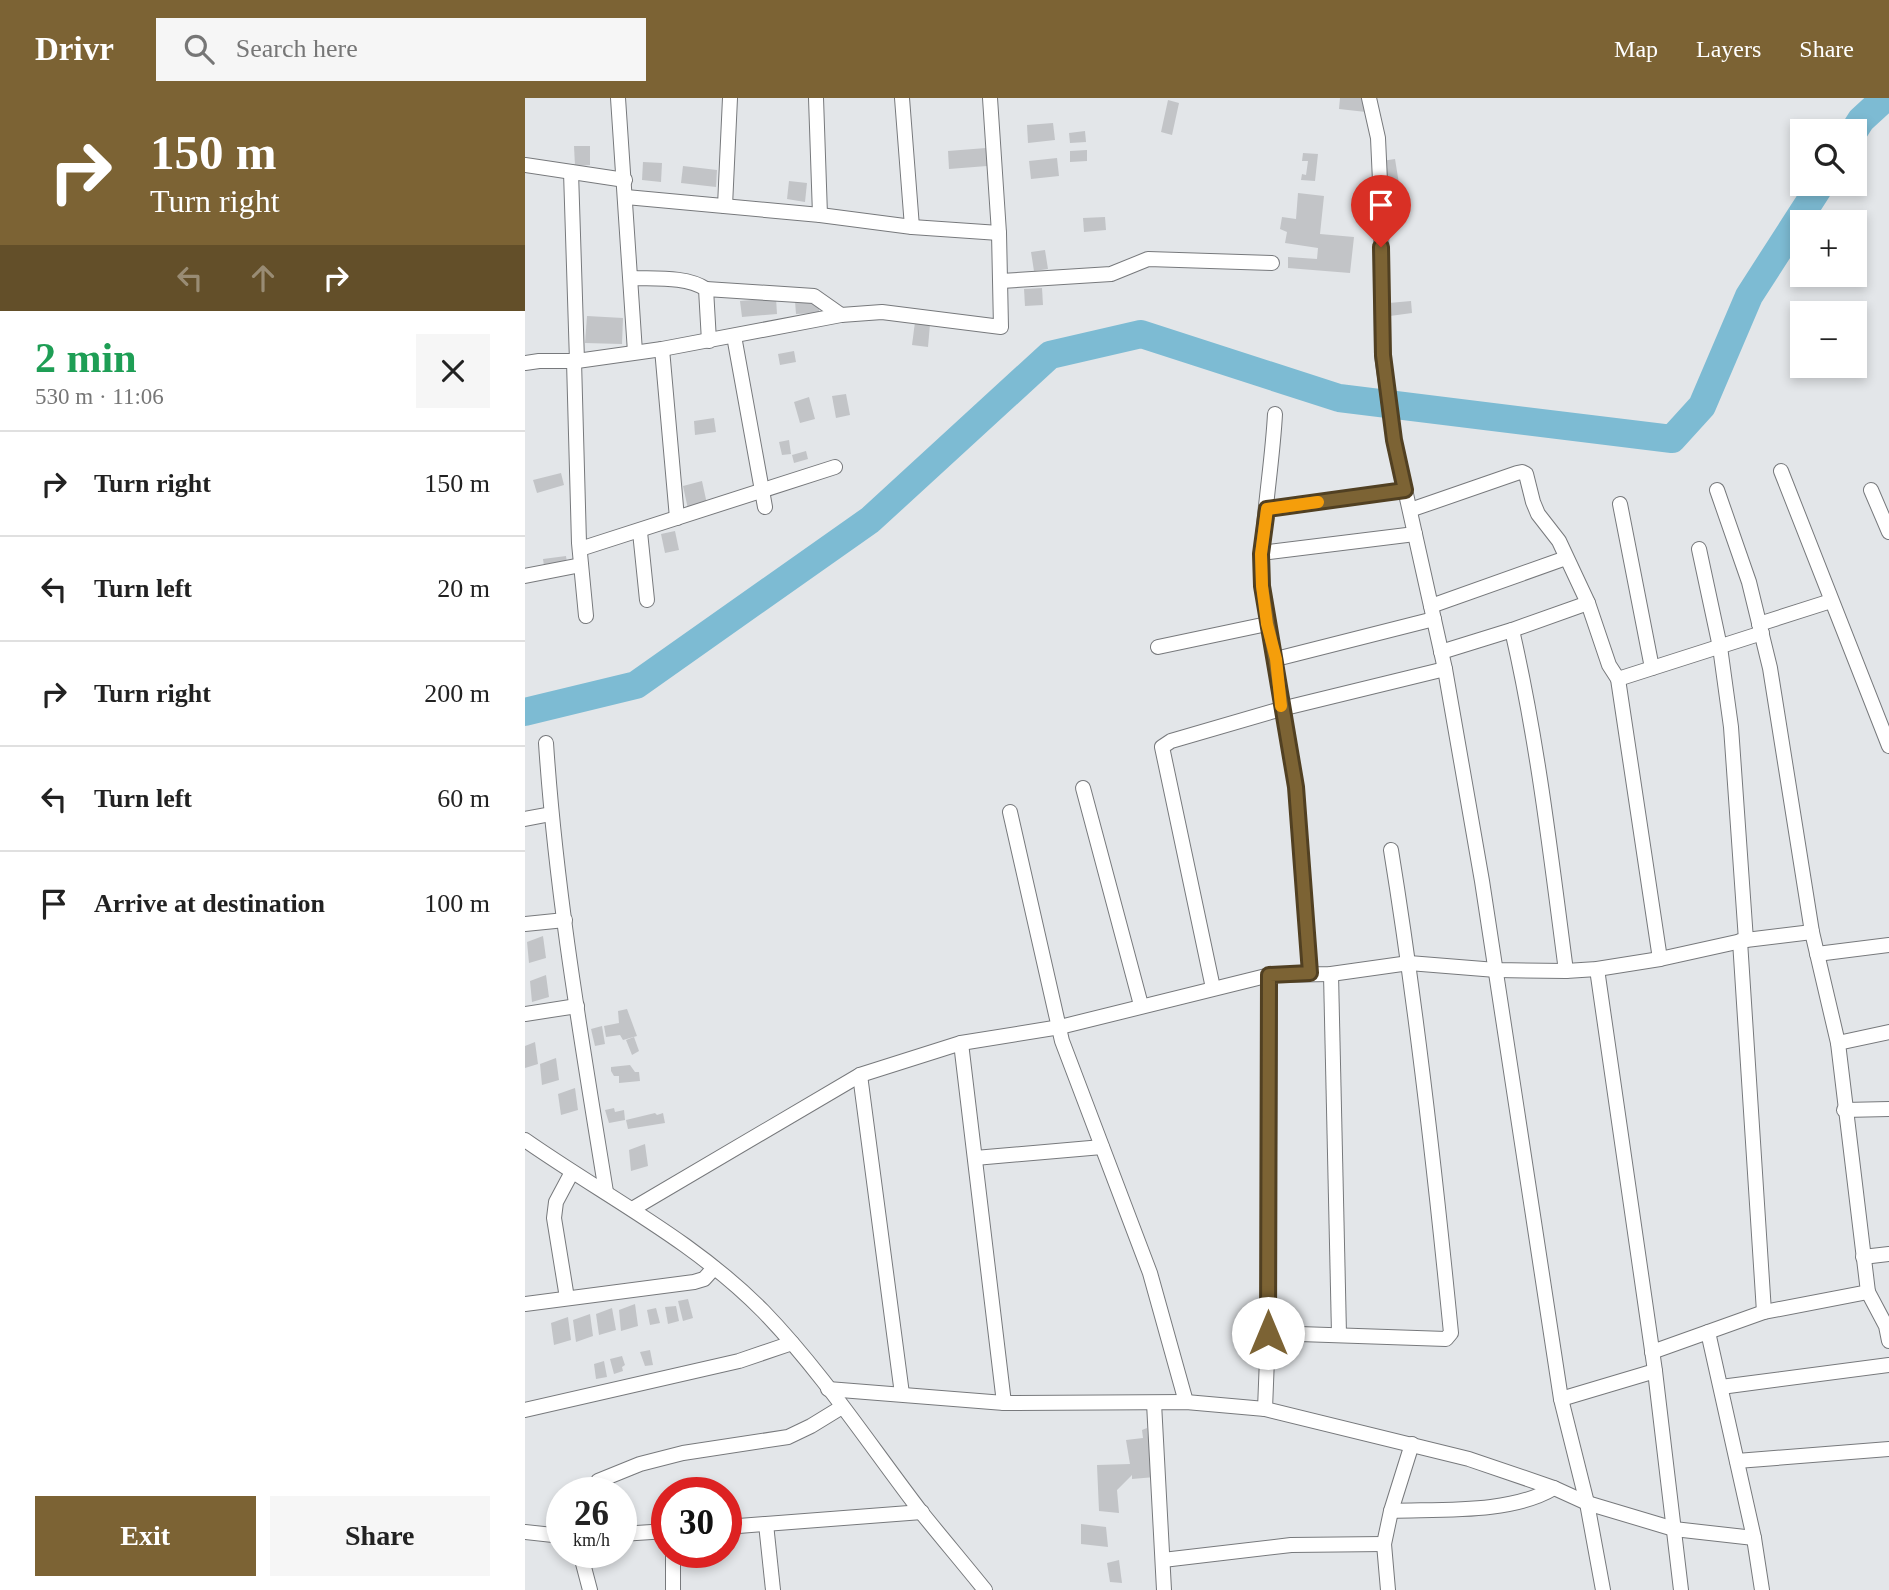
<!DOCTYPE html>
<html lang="en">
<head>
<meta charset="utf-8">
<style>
  body { margin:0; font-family:Georgia,serif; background:#f6f6f6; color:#222; height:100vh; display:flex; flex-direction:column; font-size:26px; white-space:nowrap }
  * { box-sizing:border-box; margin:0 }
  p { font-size:23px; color:#767676 }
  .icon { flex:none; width:38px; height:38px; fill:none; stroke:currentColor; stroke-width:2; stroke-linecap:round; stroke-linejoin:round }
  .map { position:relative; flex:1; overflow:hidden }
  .side { display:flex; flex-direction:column; background:#fff; width:525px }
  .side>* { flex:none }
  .hud { background:#7c6334; color:#fff; overflow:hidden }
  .fabs { position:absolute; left:1265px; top:21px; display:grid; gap:14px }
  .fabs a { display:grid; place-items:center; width:77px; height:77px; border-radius:0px; background:#fff; box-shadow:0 4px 10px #0003; font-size:35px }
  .speed { position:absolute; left:21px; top:1379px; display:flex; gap:14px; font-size:35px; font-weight:700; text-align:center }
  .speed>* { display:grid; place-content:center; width:91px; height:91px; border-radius:50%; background:#fff; box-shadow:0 4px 10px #0003; line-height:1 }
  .speed small { font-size:18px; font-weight:400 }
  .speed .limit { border:10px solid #d22; background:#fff; color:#111 }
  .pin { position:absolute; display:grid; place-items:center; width:60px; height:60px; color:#fff; margin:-72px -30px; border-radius:50% 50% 50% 0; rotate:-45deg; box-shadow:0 0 7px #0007 }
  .pin .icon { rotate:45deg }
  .me { position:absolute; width:77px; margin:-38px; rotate:0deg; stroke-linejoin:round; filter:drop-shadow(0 0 5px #0008) }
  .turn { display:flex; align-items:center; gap:24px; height:147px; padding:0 35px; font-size:32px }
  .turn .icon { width:91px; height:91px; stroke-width:2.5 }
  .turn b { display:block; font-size:49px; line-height:60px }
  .lanes { display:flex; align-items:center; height:66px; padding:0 35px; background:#0003; justify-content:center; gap:35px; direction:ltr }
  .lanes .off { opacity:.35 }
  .round { display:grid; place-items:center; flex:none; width:74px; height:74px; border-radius:0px; background:#f6f6f6 }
  .head { display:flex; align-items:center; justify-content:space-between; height:119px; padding:0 35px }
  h1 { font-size:42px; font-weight:600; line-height:52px; color:#1e9e55 }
  .action { display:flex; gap:14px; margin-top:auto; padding:14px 35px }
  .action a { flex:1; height:80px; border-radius:0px; background:#7c6334; color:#fff; font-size:28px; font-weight:600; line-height:80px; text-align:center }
  .action a+a { background:#f6f6f6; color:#222 }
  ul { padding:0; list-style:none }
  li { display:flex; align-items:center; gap:21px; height:105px; padding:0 35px; border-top:2px solid #e0e0e0 }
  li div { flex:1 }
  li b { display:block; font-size:26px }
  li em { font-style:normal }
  header { display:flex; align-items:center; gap:42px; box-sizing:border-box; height:98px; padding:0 35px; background:#7c6334; color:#fff }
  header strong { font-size:33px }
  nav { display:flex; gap:38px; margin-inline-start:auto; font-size:24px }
  .search { width:490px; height:63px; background:#f6f6f6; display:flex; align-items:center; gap:18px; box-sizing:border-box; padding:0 24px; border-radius:0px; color:#767676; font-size:26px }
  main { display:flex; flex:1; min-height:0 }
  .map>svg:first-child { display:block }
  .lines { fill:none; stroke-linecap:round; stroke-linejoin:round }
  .river { stroke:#7dbbd3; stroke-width:28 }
  .building { fill:#c2c4c7 }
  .minor-casing { stroke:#77797c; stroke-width:16 }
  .minor { stroke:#fff; stroke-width:14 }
  .route-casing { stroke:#514022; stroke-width:18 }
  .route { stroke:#7c6334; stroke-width:12 }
  .slow { stroke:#f59e0b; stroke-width:12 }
</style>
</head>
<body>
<header>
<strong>Drivr</strong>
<div class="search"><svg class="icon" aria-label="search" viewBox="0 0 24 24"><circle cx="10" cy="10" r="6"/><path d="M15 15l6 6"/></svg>Search here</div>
<nav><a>Map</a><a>Layers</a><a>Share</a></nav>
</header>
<main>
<section class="side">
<div class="hud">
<div class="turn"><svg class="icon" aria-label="right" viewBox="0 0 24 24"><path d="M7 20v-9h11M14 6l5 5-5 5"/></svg><div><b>150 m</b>Turn right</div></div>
<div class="lanes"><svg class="icon off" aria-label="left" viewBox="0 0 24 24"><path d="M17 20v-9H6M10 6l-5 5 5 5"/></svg><svg class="icon off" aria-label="ahead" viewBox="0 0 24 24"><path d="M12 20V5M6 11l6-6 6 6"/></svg><svg class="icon" aria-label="right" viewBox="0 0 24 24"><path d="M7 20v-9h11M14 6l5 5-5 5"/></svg></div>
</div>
<div class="head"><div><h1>2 min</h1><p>530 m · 11:06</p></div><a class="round"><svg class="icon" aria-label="close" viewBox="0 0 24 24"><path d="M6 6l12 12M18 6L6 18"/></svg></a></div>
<ul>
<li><svg class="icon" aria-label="right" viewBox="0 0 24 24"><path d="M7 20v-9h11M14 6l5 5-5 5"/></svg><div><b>Turn right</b></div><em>150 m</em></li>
<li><svg class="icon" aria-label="left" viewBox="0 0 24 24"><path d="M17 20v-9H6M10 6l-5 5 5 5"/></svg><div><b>Turn left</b></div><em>20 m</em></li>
<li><svg class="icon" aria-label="right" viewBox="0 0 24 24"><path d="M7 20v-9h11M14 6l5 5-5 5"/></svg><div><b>Turn right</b></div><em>200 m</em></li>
<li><svg class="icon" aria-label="left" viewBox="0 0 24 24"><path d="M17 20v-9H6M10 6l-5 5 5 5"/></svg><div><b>Turn left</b></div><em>60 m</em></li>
<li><svg class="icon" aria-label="arrive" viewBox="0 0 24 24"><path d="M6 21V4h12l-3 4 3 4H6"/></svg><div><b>Arrive at destination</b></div><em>100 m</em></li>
</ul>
<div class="action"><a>Exit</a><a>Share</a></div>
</section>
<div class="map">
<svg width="1364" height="1492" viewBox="0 0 1364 1492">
  <rect width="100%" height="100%" fill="#e3e6e9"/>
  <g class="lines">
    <!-- river -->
    <g class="river">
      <path d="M1329,33L1336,22L1360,0"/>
      <path d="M0,614L111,587L345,422L525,257L616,236L814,300L1147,341L1177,308L1224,198L1296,86"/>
    </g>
  </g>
  <!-- building -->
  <g class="building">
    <path d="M815,0H843L841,14L814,11Z"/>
    <path d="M643,2L654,5L647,37L636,34Z"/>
    <path d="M528,25L530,42L503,45L502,27Z"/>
    <path d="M560,33L561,44L545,45L544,35Z"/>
    <path d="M49,48H65V67L50,68Z"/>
    <path d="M461,50L462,68L424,71L423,53Z"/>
    <path d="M562,52V63L545,64V53Z"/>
    <path d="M778,55L793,56L790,83L776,82L777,76L781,77L783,63H777Z"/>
    <path d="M532,60L534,78L506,81L504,63Z"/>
    <path d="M870,61L875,92L862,95L857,63Z"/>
    <path d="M118,64L137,65L136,84L117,82Z"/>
    <path d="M158,68L192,72L191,89L156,85Z"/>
    <path d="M264,83L282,85L280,104L262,101Z"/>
    <path d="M773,95L799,98L795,136L829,139L825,175L763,170V159L792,161L793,150L760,145L762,134L755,131L757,119L771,121Z"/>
    <path d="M580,119L581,132L559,134L558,120Z"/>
    <path d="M520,152L523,171L509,173L506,154Z"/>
    <path d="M517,190L518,207L500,208L499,191Z"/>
    <path d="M251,200L252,216L217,219L215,203Z"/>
    <path d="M294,202V215L271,216L270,203Z"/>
    <path d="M886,203L887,215L865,218L864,205Z"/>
    <path d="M62,218L98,220L97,246L60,245Z"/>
    <path d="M390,224L405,226L403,249L387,247Z"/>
    <path d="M269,253L271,264L255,267L253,256Z"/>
    <path d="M321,296L325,317L311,320L307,298Z"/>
    <path d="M284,299L290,321L275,325L269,304Z"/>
    <path d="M189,320L191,334L170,337L169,323Z"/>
    <path d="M264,342L266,356L257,357L254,344Z"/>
    <path d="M281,353L283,361L269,365L267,357Z"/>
    <path d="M36,375L39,387L12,395L8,382Z"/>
    <path d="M177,383L182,406L163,411L158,388Z"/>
    <path d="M150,433L154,452L140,455L136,436Z"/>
    <path d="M41,458L42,465L19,468L18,461Z"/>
    <path d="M18,838L21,860L4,865L2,844Z"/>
    <path d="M21,877L24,899L7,904L5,883Z"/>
    <path d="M102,911L112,938L98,942L95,937L81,939L79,928L94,925L93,913Z"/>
    <path d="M77,928L80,946L70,948L66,931Z"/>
    <path d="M109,939L114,953L107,957L101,942Z"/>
    <path d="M10,944L13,966L0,970V948Z"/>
    <path d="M31,960L34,982L17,987L15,966Z"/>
    <path d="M105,967L110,974H114L115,983L94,985V978H89L86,973V969Z"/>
    <path d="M50,990L53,1012L36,1017L33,996Z"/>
    <path d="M89,1010L90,1014L99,1012L100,1022L84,1025L80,1012Z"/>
    <path d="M130,1015L132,1017L138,1015L140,1025L103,1031L101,1022Z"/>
    <path d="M120,1046L123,1068L106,1073L104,1052Z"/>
    <path d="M163,1201L168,1220L158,1223L153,1203Z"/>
    <path d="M110,1206L113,1228L96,1233L94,1212Z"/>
    <path d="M151,1208L154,1223L143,1226L140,1209Z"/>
    <path d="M87,1210L91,1232L74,1237L71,1216Z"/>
    <path d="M131,1210L135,1225L125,1227L122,1212Z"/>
    <path d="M65,1216L68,1238L51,1244L48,1222Z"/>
    <path d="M43,1219L46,1242L29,1247L26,1225Z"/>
    <path d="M125,1252L128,1267L120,1268L115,1254Z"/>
    <path d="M97,1258L100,1267L97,1269L98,1273L89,1276L85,1261Z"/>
    <path d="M79,1263L82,1279L71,1281L69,1266Z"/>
    <path d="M622,1330L623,1340H627L630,1379L607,1381V1377L592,1392L594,1415L574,1413L572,1367L605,1366L601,1342L618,1340L617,1332Z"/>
    <path d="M556,1426L581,1429L583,1449L556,1446Z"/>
    <path d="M594,1462L597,1485L585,1484L582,1465Z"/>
  </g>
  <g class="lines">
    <!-- minor casing -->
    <g class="minor-casing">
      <g id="minor">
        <path d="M93,0L110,254"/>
        <path d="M291,0L295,117"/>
        <path d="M377,0L387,129"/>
        <path d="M844,0L853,40L856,105L857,257L869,342L920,571L957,783L1036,1301L1062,1405L1078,1492"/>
        <path d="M0,67L100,82"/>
        <path d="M46,74L52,263"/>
        <path d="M101,99L295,117L387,129L474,135"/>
        <path d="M200,108L205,0"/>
        <path d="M107,180C130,181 161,178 181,191L184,243"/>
        <path d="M476,183L586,176L623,161L747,165"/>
        <path d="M181,191L289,198L316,217"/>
        <path d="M209,238L240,409"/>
        <path d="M137,251L152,420"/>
        <path d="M49,263L54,445L61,518"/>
        <path d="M0,265L14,263H52L137,251L316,217L357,214L476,229L474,135L465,0"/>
        <path d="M750,316C747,373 735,431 737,488L771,689L785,875"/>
        <path d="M1256,373L1364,648"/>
        <path d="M1346,392L1364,434"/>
        <path d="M1095,406L1127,570"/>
        <path d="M742,411L880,392"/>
        <path d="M885,412L992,375L997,374L1001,376L1008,404L1013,416L1034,443L1063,505L1084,567L1093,581L1135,861"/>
        <path d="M115,434L122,502"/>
        <path d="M55,451L310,369"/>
        <path d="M1174,451L1195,549L1206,629L1221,842"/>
        <path d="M736,455L890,436"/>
        <path d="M0,478L56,467"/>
        <path d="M906,508L1041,460"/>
        <path d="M1234,526L1306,503"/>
        <path d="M987,532C1013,645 1026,759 1041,873"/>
        <path d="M633,549L742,526"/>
        <path d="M916,554L987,532L1063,505"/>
        <path d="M751,561L909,521"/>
        <path d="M1093,581L1237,535"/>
        <path d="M21,645C31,796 57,945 81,1094"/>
        <path d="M558,690L616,907"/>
        <path d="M485,714L537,943L625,1175L661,1304"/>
        <path d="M0,721L26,716"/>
        <path d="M0,826L40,822"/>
        <path d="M1215,843L1239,1214"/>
        <path d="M1292,856L1364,847"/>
        <path d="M1072,871L1130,1273L1156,1492"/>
        <path d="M806,876L814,1236"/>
        <path d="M688,890L637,649L646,643L756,611L920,571"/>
        <path d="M0,916L52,908"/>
        <path d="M436,945L479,1305"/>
        <path d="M1313,945L1364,934"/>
        <path d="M335,977L377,1296"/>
        <path d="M1319,1012L1364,1011"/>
        <path d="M0,1042C80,1098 168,1142 238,1213C297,1274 344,1346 396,1414C417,1440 439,1466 460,1492"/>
        <path d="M450,1060L577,1049"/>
        <path d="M109,1110L335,977L436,945L535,929L745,877L806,876L884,865L971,872L1041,873L1072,871L1135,861L1221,842L1287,834"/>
        <path d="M1338,1159L1364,1156"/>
        <path d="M1343,1194L1361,1228L1364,1243"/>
        <path d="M42,1200L29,1120L31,1104L47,1074"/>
        <path d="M0,1206L169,1184L179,1181L189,1170"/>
        <path d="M1183,1234L1229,1440L1237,1492"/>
        <path d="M743,1235L921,1241L926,1235C910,1073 892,912 866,752"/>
        <path d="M1127,1254L1239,1214L1343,1194L1313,945L1287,834L1245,570L1224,484L1192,392"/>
        <path d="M1196,1289L1364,1267"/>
        <path d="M303,1291L479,1305L661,1304L740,1311L944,1361L1029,1390L1062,1405L1149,1431L1229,1440"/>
        <path d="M1036,1301L1130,1273"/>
        <path d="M629,1305L639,1492"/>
        <path d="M740,1311L743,1235L745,877"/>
        <path d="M0,1312L214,1263L267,1245"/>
        <path d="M1212,1363L1364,1351"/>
        <path d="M73,1383L115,1366L158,1355L263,1339L286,1328L317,1309"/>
        <path d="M866,1413C915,1411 986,1416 1029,1390"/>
        <path d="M241,1426L248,1492"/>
        <path d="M201,1429L397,1414"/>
        <path d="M0,1434L37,1438"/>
        <path d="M96,1436L142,1433"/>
        <path d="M55,1454L65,1492"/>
        <path d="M148,1454V1492"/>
        <path d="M638,1462L766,1447L859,1446"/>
        <path d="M863,1492L859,1446L866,1413L887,1346"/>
      </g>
    </g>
    <!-- minor -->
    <use href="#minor" class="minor"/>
  </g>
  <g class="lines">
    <!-- route casing -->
    <g class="route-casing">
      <path id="route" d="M743,1235L744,877L785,875L771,689L737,488L736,456L742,411L880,392L869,342L858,257L856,149"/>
    </g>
    <!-- route -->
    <use href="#route" class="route"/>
    <!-- slow -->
    <path class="slow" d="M756,608L751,561L742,526L737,488L736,456L742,411L793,404"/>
  </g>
</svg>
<div class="fabs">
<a><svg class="icon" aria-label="search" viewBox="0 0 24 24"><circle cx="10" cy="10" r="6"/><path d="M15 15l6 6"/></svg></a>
<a>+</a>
<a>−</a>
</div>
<div class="speed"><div>26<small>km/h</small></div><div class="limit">30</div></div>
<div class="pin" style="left:856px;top:149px;background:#d93025"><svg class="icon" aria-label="arrive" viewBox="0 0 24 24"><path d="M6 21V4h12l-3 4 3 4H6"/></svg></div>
<svg class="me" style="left:743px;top:1235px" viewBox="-20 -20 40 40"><circle r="19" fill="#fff"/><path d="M0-13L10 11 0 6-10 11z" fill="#7c6334"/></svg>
</div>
</main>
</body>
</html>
